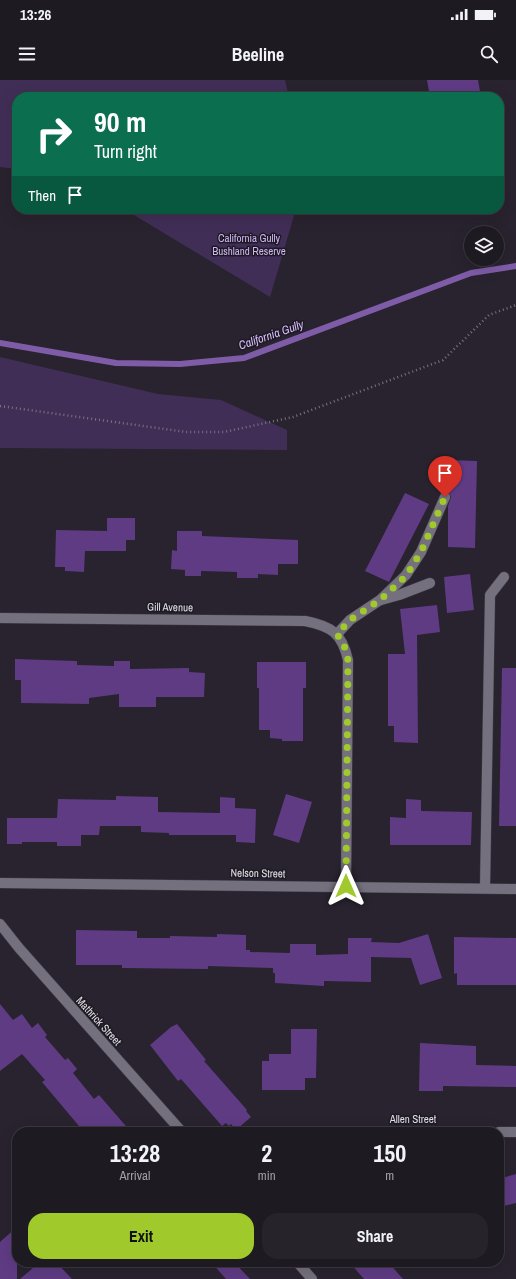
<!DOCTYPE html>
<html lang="en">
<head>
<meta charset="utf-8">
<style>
  body { margin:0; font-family:"Archivo Narrow",sans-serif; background:#26232a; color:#f1f3f6; height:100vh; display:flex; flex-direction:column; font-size:15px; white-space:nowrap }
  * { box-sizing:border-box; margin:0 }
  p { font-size:13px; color:#a1a1a5 }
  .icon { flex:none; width:22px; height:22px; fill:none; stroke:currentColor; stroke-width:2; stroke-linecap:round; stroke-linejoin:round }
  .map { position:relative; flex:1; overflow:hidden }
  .details { position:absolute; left:12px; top:1047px; width:492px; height:140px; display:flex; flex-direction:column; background:#1e1a22; border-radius:16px; box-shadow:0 4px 16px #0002,0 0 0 1px #3c3840 }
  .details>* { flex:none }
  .hud { position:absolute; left:12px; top:12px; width:492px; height:122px; border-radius:16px; box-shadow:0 4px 16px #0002,0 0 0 1px #3c3840; background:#0b6e4f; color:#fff; overflow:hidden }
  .fabs { position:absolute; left:464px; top:146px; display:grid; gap:8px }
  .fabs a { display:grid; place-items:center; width:40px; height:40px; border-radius:50%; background:#1e1a22; box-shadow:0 4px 16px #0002,0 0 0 1px #3c3840; font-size:20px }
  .pin { position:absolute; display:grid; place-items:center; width:34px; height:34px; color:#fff; margin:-41px -17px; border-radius:50% 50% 50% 0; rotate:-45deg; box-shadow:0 0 4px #0007 }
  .pin .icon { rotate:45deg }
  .me { position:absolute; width:44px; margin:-22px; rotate:0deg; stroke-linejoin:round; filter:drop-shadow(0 0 3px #0008) }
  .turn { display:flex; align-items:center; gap:14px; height:84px; padding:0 16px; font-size:18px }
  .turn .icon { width:52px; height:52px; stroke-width:2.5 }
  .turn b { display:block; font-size:28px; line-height:34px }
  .then { display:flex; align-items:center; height:38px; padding:0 16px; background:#0003; gap:8px; font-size:15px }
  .eta { display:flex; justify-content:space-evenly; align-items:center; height:68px; text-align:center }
  .eta b { font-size:24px; font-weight:700; line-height:28px }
  .action { display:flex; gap:8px; margin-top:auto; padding:8px 16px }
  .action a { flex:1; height:46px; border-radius:16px; background:#a0ca2c; color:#111; font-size:16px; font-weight:700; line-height:46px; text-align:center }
  .action a+a { background:#26232a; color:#f1f3f6 }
  .status { display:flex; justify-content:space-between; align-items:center; height:28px; padding:0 20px; background:#1e1a22; direction:ltr }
  .status svg { height:11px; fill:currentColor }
  header { display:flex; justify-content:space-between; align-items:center; height:52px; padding:0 16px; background:#1e1a22; font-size:18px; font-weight:700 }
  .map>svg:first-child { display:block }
  .green { fill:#412e57 }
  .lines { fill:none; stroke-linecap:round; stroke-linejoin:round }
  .stream { stroke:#7f5ca8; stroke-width:6 }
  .building { fill:#5f3b84 }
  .minor-casing { stroke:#423f48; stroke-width:11 }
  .path { stroke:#79747e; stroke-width:2.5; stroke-dasharray:1 3; stroke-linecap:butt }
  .minor { stroke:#75707d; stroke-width:10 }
  .route { stroke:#a0ca2c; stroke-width:7; stroke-dasharray:0 12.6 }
  .labels { text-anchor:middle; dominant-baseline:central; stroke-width:3; stroke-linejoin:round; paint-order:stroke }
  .park-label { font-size:11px; fill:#d0b5f3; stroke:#1e1a24 }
  .street-label { font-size:11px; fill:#e2dfe6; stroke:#1e1a24 }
  .water-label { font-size:12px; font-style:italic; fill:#d9befc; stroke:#1e1a24 }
</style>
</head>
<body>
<div class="status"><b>13:26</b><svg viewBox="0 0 49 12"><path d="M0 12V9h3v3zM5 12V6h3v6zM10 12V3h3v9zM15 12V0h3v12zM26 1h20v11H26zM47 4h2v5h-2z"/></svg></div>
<header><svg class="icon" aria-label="menu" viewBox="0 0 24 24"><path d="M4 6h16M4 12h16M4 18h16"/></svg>Beeline<svg class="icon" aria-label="search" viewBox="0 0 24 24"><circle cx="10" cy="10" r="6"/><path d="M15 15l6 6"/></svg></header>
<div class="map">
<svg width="516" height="1199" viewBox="0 0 516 1199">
  <rect width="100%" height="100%" fill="#28232e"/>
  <!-- green -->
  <g class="green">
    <path d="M0,0H285L289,17H17V89L0,87Z"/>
    <path d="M124,129H296L270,217Z"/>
    <path d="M0,277L158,314L221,320L287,350V370L0,368Z"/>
  </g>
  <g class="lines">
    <!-- stream -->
    <path class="stream" d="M0,263L116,283L180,284L244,278L471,193L516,186"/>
  </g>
  <!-- building -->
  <g class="building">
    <path d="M427,0H478L481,17H430Z"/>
    <path d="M449,380L477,381L475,468L448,467V426L451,417L448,412Z"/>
    <path d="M405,413L429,424L389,502L365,491Z"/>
    <path d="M107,438H135V460H126V471H85L84,492L65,491V487H55L56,450L107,451Z"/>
    <path d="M177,451H202V456L298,460V484H278V495L258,494V498H237V492L201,491V496H185V490L171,489L172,470L177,471Z"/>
    <path d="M470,494L474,530L447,533L444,497Z"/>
    <path d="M437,525L440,552L417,555L418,663L394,662V646H388V574H405L400,529Z"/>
    <path d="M15,579L77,581V585L114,586V581H130V589L189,588V592L205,593L204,617H156V627H119V614L89,618V624L21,623V600H15Z"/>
    <path d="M257,582H306V608H303V661H282V659L270,658V650H259V608H257Z"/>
    <path d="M502,588H516V746H499Z"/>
    <path d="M286,714L312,722L299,763L273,755Z"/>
    <path d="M116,716L158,717V732L220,733V717L235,718V728L256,729L255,763L236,762V755H169V753L141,752V746H100L99,755H81V766H57V762H22V764H7V738H57L58,719L116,720Z"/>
    <path d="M406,719L421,720V731L472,732L471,765H390V737L406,738Z"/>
    <path d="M76,850L137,851V858H170V856L217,857V854L246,855V870H250V872L290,873V864H316V875L348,874V858H372L371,862L399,863L428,854L442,898L420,905L411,878L371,877V902L324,901V906L275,903V893H273V888L208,886V889L122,888V885H76Z"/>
    <path d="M454,857L516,858V905H457V893L454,894Z"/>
    <path d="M0,924L13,940L22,934L32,948L38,943L47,955L45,957L65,980L68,978L77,989L73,993L94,1019L99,1015L131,1052H84L42,1002L45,1000L22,974L0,991Z"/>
    <path d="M177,944L206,980L204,981L247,1030L246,1031L251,1037L236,1050L231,1044L229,1046L226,1043L222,1046L181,999L178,1001L150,965L171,947Z"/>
    <path d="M291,949H317L316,998H305V1010H262V981H269V974H291Z"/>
    <path d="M420,963L476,966V985L516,986V1007L443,1006V1011H419Z"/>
    <path d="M516,1094V1123L499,1127V1099Z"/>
    <path d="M17,1147V1199H0V1162Z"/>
    <path d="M40,1182H56L72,1199H20Z"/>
    <path d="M211,1182H234L250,1199H226Z"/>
    <path d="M349,1182H388L403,1199H364Z"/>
  </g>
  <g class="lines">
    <!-- minor casing -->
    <g class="minor-casing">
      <g id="minor">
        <path d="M381,520L399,515L430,503"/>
        <path d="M0,538L305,541C331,546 342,553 348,580L346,806"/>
        <path d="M337,554L350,540L380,520L406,495L421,472L445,417"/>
        <path d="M0,803L516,809"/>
        <path d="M485,808L490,515L504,497"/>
        <path d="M0,844L19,868L182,1052"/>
        <path d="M333,1052H492"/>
        <path d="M499,1052H516"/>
        <path d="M297,1182L312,1199"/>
      </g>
    </g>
    <!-- path -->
    <path class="path" d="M0,326L186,352H224L293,337L443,280L489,235L516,225"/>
    <!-- minor -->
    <use href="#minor" class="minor"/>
  </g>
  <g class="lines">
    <!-- route -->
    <path class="route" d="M346,806L348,580L344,565L337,554L350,540L380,520L406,496L421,472L445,417"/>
  </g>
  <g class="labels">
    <!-- park labels -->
    <g class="park-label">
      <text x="249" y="158">California Gully<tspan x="249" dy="13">Bushland Reserve</tspan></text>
    </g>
    <!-- street labels -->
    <g class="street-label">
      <text transform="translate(170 527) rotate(1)">Gill Avenue</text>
      <text transform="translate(258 793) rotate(1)">Nelson Street</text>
      <text transform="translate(99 941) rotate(48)">Mathrick Street</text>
      <text x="413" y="1039">Allen Street</text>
    </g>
    <!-- water labels -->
    <g class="water-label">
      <text transform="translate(271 255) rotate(-19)">California Gully</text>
    </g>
  </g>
</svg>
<div class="fabs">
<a><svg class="icon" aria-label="layers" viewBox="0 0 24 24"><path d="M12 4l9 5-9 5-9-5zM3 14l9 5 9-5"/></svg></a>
</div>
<div class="pin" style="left:445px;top:417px;background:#d93025"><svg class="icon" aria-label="arrive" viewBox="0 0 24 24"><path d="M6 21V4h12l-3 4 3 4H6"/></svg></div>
<svg class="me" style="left:346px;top:806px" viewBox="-20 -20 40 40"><path d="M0-17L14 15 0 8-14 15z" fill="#a0ca2c" stroke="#fff" stroke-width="4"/></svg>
<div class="hud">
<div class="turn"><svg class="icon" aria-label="right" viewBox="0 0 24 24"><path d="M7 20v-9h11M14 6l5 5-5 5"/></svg><div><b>90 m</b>Turn right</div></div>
<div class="then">Then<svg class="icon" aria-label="arrive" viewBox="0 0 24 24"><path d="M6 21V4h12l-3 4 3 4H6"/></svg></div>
</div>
<section class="details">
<div class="eta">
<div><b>13:28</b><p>Arrival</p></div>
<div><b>2</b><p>min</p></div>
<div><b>150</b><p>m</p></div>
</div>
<div class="action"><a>Exit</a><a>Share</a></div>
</section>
</div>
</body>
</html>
